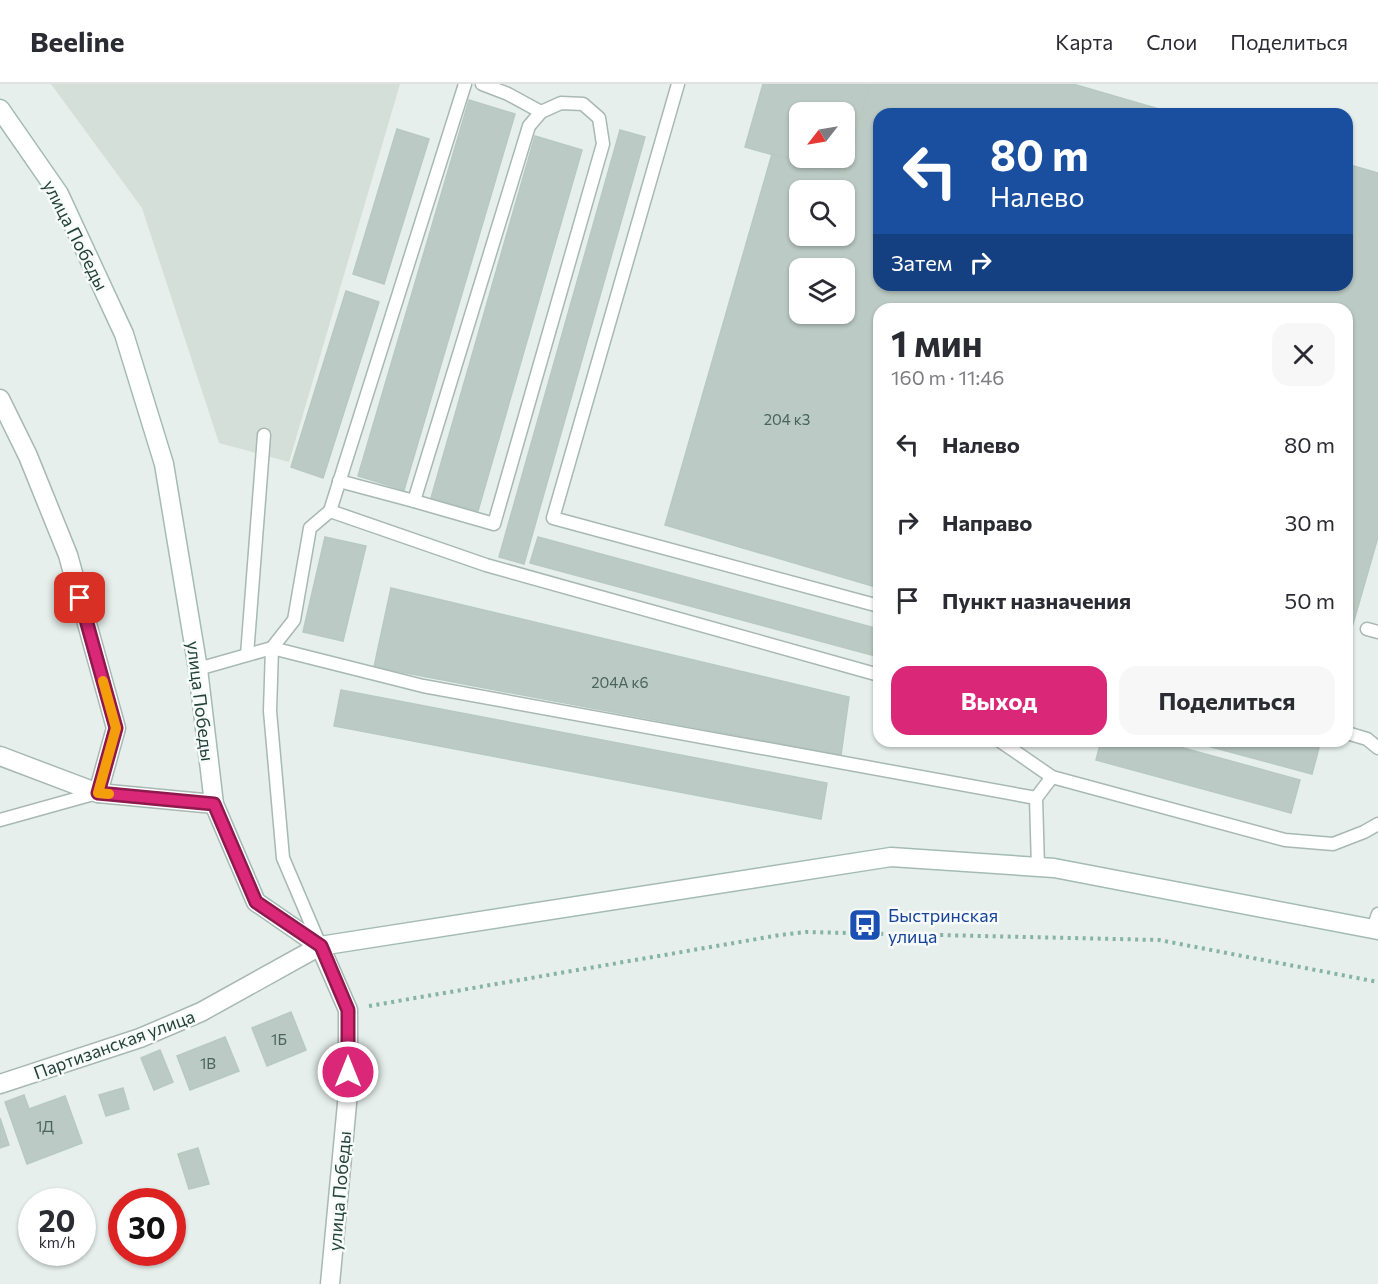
<!DOCTYPE html>
<html lang="ru">
<head>
<meta charset="utf-8">
<style>
  body { margin:0; font-family:Commissioner,sans-serif; background:#f7f7f7; color:#2b2b33; height:100vh; display:flex; flex-direction:column; font-size:22px; white-space:nowrap }
  * { box-sizing:border-box; margin:0 }
  p { font-size:20px; color:#7c7c81 }
  .icon { flex:none; width:33px; height:33px; fill:none; stroke:currentColor; stroke-width:2; stroke-linecap:round; stroke-linejoin:round }
  .map { position:relative; flex:1; overflow:hidden }
  .panel { position:absolute; left:873px; top:219px; width:480px; height:444px; display:flex; flex-direction:column; background:#fff; border-radius:18px; box-shadow:0 2px 4px #0004 }
  .panel>* { flex:none }
  .guide { position:absolute; left:873px; top:24px; width:480px; height:183px; border-radius:18px; box-shadow:0 2px 4px #0004; background:#1a4fa0; color:#fff; overflow:hidden }
  .needle { width:39px; rotate:239deg }
  .fabs { position:absolute; left:789px; top:18px; display:grid; gap:12px }
  .fabs a { display:grid; place-items:center; width:66px; height:66px; border-radius:12px; background:#fff; box-shadow:0 2px 4px #0004; font-size:30px }
  .speed { position:absolute; left:18px; top:1104px; display:flex; gap:12px; font-size:30px; font-weight:700; text-align:center }
  .speed>* { display:grid; place-content:center; width:78px; height:78px; border-radius:50%; background:#fff; box-shadow:0 2px 4px #0004; line-height:1 }
  .speed small { font-size:15px; font-weight:400 }
  .speed .limit { border:9px solid #d22; background:#fff; color:#111 }
  .pin { position:absolute; display:grid; place-items:center; width:51px; height:51px; color:#fff; margin:-26px; border-radius:12px; box-shadow:0 3px 9px #0006 }
  .me { position:absolute; width:66px; margin:-33px; rotate:0deg; stroke-linejoin:round; filter:drop-shadow(0 0 4px #0008) }
  .turn { display:flex; align-items:center; gap:21px; height:126px; padding:0 18px; font-size:27px }
  .turn .icon { width:78px; height:78px; stroke-width:2.5 }
  .turn b { display:block; font-size:42px; line-height:51px }
  .then { display:flex; align-items:center; height:57px; padding:0 18px; background:#0003; gap:12px; font-size:22px }
  .round { display:grid; place-items:center; flex:none; width:63px; height:63px; border-radius:18px; background:#f7f7f7 }
  .headline { display:flex; align-items:center; justify-content:space-between; height:102px; padding:0 18px }
  h1 { font-size:36px; font-weight:700; line-height:45px }
  .cta { display:flex; gap:12px; margin-top:auto; padding:12px 18px }
  .cta a { flex:1; height:69px; border-radius:18px; background:#db2777; color:#fff; font-size:24px; font-weight:700; line-height:69px; text-align:center }
  .cta a+a { background:#f7f7f7; color:#2b2b33 }
  ul { padding:0; list-style:none }
  li { display:flex; align-items:center; gap:18px; height:78px; padding:0 18px }
  li div { flex:1 }
  li b { display:block; font-size:22px }
  li em { font-style:normal }
  header { display:flex; align-items:center; gap:36px; box-sizing:border-box; height:84px; padding:0 30px; background:#fff; border-bottom:2px solid #e1e1e2 }
  header strong { font-size:28px }
  nav { display:flex; gap:33px; margin-inline-start:auto; font-size:21px }
  .map>svg:first-child { display:block }
  .built { fill:#d4dfda }
  .building { fill:#bbcac4; stroke:#b8c9c2; stroke-width:1.5; fill-rule:evenodd }
  .lines { fill:none; stroke-linecap:round; stroke-linejoin:round }
  .lane-casing { stroke:#a8b8b2; stroke-width:15 }
  .street-casing { stroke:#a8b8b2; stroke-width:21 }
  .secondary-casing { stroke:#a4bbb3; stroke-width:21 }
  .path { stroke:#86b3a5; stroke-width:4; stroke-dasharray:3 4.5; stroke-linecap:butt }
  .lane { stroke:#fff; stroke-width:12 }
  .street { stroke:#fff; stroke-width:18 }
  .secondary { stroke:#fff; stroke-width:18 }
  .route-casing { stroke:#8e194d; stroke-width:15 }
  .route { stroke:#db2777; stroke-width:10 }
  .slow { stroke:#f59e0b; stroke-width:10 }
  .labels { text-anchor:middle; dominant-baseline:central; stroke-width:5; stroke-linejoin:round; paint-order:stroke }
  .number-label { font-size:15px; fill:#4a645c }
  .street-label { font-size:18px; fill:#24423a; stroke:#f7fbf9 }
  .transit-label { font-size:18px; fill:#164399; stroke:#f7fbf9; text-anchor:start }
</style>
</head>
<body>
<header>
<strong>Beeline</strong>
<nav><a>Карта</a><a>Слои</a><a>Поделиться</a></nav>
</header>
<div class="map">
<svg width="1378" height="1200" viewBox="0 0 1378 1200">
  <rect width="100%" height="100%" fill="#e6efeb"/>
  <!-- built -->
  <path class="built" d="M51,0H400L289,378L219,359L142,124Z"/>
  <!-- building -->
  <g class="building">
    <path d="M763,0H870L844,91L745,63ZM800,28H844V74H800Z"/>
    <path d="M870,0H1073L1176,30H879V201H1347V80L1378,89V453L1347,561V225H879V504L665,441L772,70L844,91ZM800,106H844V152H800ZM800,184H844V230H800Z"/>
    <path d="M469,16L515,30L404,406L358,392Z"/>
    <path d="M397,45L429,55L384,200L353,190Z"/>
    <path d="M620,46L645,53L524,480L499,473Z"/>
    <path d="M535,52L582,66L478,427L431,414Z"/>
    <path d="M346,207L379,218L323,394L291,383Z"/>
    <path d="M325,453L366,462L343,557L303,548Z"/>
    <path d="M538,453L879,545V573L530,479Z"/>
    <path d="M391,504L849,613L841,671L374,583Z"/>
    <path d="M341,606L827,699L821,735L334,642Z"/>
    <path d="M1101,657H1158L1300,696L1291,729L1096,676Z"/>
    <path d="M1189,657H1295L1319,664L1312,690Z"/>
    <path d="M291,928L306,966L267,982L252,944Z"/>
    <path d="M225,953L239,987L190,1006L177,972Z"/>
    <path d="M160,966L173,998L154,1006L141,974Z"/>
    <path d="M123,1004L129,1025L106,1032L99,1011Z"/>
    <path d="M24,1011L29,1025L65,1012L82,1059L27,1080L5,1018Z"/>
    <path d="M0,1034L9,1061L0,1064Z"/>
    <path d="M198,1064L209,1100L189,1105L178,1070Z"/>
  </g>
  <g class="lines">
    <!-- lane casing -->
    <g class="lane-casing">
      <g id="lane">
        <path d="M482,0L508,10L541,28"/>
        <path d="M678,0L553,434L879,522"/>
        <path d="M561,19L583,20L599,34L603,60L494,440L414,417L529,42L541,28Z"/>
        <path d="M339,397L414,417"/>
        <path d="M330,427L465,0"/>
        <path d="M1367,545L1378,548"/>
        <path d="M247,571L264,351"/>
        <path d="M198,585L272,564L423,602L1036,714"/>
        <path d="M1347,649L1367,655L1378,664"/>
        <path d="M1000,657L1052,693L1285,756L1333,760L1364,748L1378,740"/>
        <path d="M0,736L97,709"/>
        <path d="M1038,783L1036,714L1052,693"/>
        <path d="M1373,845L1378,830"/>
        <path d="M320,861L283,774L270,627L272,564L294,536L310,444L330,427L486,481L879,591"/>
      </g>
    </g>
    <!-- street casing -->
    <g class="street-casing">
      <g id="street">
        <path d="M0,315L28,372L68,471L116,644L98,709"/>
        <path d="M0,672L98,709L214,720"/>
        <path d="M0,1000L140,954L201,928L320,862L348,926V1009L330,1200"/>
      </g>
    </g>
    <!-- secondary casing -->
    <g class="secondary-casing">
      <path id="secondary" d="M0,25L59,110L124,250L164,380L198,585L214,720L256,818L320,862L891,773L1054,784L1378,846"/>
    </g>
    <!-- path -->
    <path class="path" d="M369,922L780,851L806,848L1159,856L1378,898"/>
    <!-- lane -->
    <use href="#lane" class="lane"/>
    <!-- street -->
    <use href="#street" class="street"/>
    <!-- secondary -->
    <use href="#secondary" class="secondary"/>
  </g>
  <g class="lines">
    <!-- route casing -->
    <g class="route-casing">
      <path id="route" d="M80,514L116,644L98,709L214,720L256,818L321,862L348,926V988"/>
    </g>
    <!-- route -->
    <use href="#route" class="route"/>
    <!-- slow -->
    <path class="slow" d="M103,597L116,644L98,709L109,710"/>
  </g>
  <!-- icons -->
  <defs>
    <g id="bus-square" transform="scale(1.725)"><rect x="-9" y="-9" width="18" height="18" rx="4" fill="#1a4fb4" stroke="#f7fbf9"/><path d="M-5-6H5V4H4V6H2V4H-2V6H-4V4H-5ZM-3.5-4V0h7V-4ZM-3.5 1.2v1.5H-2V1.2ZM2 1.2v1.5H3.5V1.2Z" fill="#fff"/></g>
  </defs>
  <g fill-rule="evenodd">
    <use href="#bus-square" x="865" y="841"/>
  </g>
  <g class="labels">
    <!-- number labels -->
    <g class="number-label">
      <text x="787" y="335">204 к3</text>
      <text x="620" y="598">204А к6</text>
      <text x="279" y="955">1Б</text>
      <text x="208" y="979">1В</text>
      <text x="45" y="1042">1Д</text>
    </g>
    <!-- street labels -->
    <g class="street-label">
      <text transform="translate(76 151) rotate(63)">улица Победы</text>
      <text transform="translate(201 617) rotate(83)">улица Победы</text>
      <text transform="translate(114 960) rotate(-20)">Партизанская улица</text>
      <text transform="translate(339 1107) rotate(-85)">улица Победы</text>
    </g>
    <!-- transit labels -->
    <g class="transit-label">
      <text x="888" y="831">Быстринская<tspan x="888" dy="21">улица</tspan></text>
    </g>
  </g>
</svg>
<div class="fabs">
<a><svg class="needle" viewBox="-14 -14 28 28"><path d="M0-13l5 13h-10z" fill="#e53935"/><path d="M0 13l5-13h-10z" fill="#7c7c81"/></svg></a>
<a><svg class="icon" aria-label="search" viewBox="0 0 24 24"><circle cx="10" cy="10" r="6"/><path d="M15 15l6 6"/></svg></a>
<a><svg class="icon" aria-label="layers" viewBox="0 0 24 24"><path d="M12 4l9 5-9 5-9-5zM3 14l9 5 9-5"/></svg></a>
</div>
<div class="speed"><div>20<small>km/h</small></div><div class="limit">30</div></div>
<div class="pin" style="left:80px;top:514px;background:#d93025"><svg class="icon" aria-label="arrive" viewBox="0 0 24 24"><path d="M6 21V4h12l-3 4 3 4H6"/></svg></div>
<svg class="me" style="left:348px;top:988px" viewBox="-20 -20 40 40"><circle r="17" fill="#db2777" stroke="#fff" stroke-width="3"/><path d="M0-11L8 9 0 5-8 9z" fill="#fff"/></svg>
<div class="guide">
<div class="turn"><svg class="icon" aria-label="left" viewBox="0 0 24 24"><path d="M17 20v-9H6M10 6l-5 5 5 5"/></svg><div><b>80 m</b>Налево</div></div>
<div class="then">Затем<svg class="icon" aria-label="right" viewBox="0 0 24 24"><path d="M7 20v-9h11M14 6l5 5-5 5"/></svg></div>
</div>
<section class="panel">
<div class="headline"><div><h1>1 мин</h1><p>160 m · 11:46</p></div><a class="round"><svg class="icon" aria-label="close" viewBox="0 0 24 24"><path d="M6 6l12 12M18 6L6 18"/></svg></a></div>
<ul>
<li><svg class="icon" aria-label="left" viewBox="0 0 24 24"><path d="M17 20v-9H6M10 6l-5 5 5 5"/></svg><div><b>Налево</b></div><em>80 m</em></li>
<li><svg class="icon" aria-label="right" viewBox="0 0 24 24"><path d="M7 20v-9h11M14 6l5 5-5 5"/></svg><div><b>Направо</b></div><em>30 m</em></li>
<li><svg class="icon" aria-label="arrive" viewBox="0 0 24 24"><path d="M6 21V4h12l-3 4 3 4H6"/></svg><div><b>Пункт назначения</b></div><em>50 m</em></li>
</ul>
<div class="cta"><a>Выход</a><a>Поделиться</a></div>
</section>
</div>
</body>
</html>
